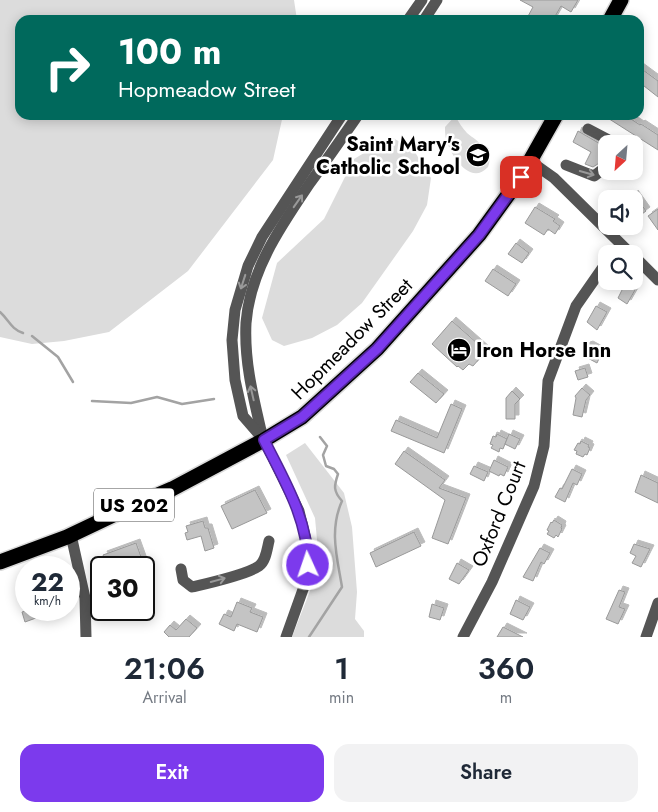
<!DOCTYPE html>
<html lang="en">
<head>
<meta charset="utf-8">
<style>
  body { margin:0; font-family:Jost,sans-serif; background:#f2f2f3; color:#1f2937; height:100vh; display:flex; flex-direction:column; font-size:19px; white-space:nowrap }
  * { box-sizing:border-box; margin:0 }
  p { font-size:16px; color:#747a83 }
  .icon { flex:none; width:28px; height:28px; fill:none; stroke:currentColor; stroke-width:2; stroke-linecap:round; stroke-linejoin:round }
  .map { position:relative; height:637px; overflow:hidden }
  .side { display:flex; flex-direction:column; background:#fff; flex:1 }
  .side>* { flex:none }
  .banner { position:absolute; left:15px; top:15px; width:629px; height:105px; border-radius:15px; box-shadow:0 2px 12px #0003; background:#00695c; color:#fff; overflow:hidden }
  .needle { width:32px; rotate:206deg }
  .fabs { position:absolute; left:598px; top:135px; display:grid; gap:10px }
  .fabs a { display:grid; place-items:center; width:45px; height:45px; border-radius:10px; background:#fff; box-shadow:0 2px 12px #0003; font-size:25px }
  .speed { position:absolute; left:15px; top:556px; display:flex; gap:10px; font-size:25px; font-weight:700; text-align:center }
  .speed>* { display:grid; place-content:center; width:65px; height:65px; border-radius:50%; background:#fff; box-shadow:0 2px 12px #0003; line-height:1 }
  .speed small { font-size:12px; font-weight:400 }
  .speed .limit { border:2px solid #111; border-radius:8px; background:#fff; color:#111 }
  .pin { position:absolute; display:grid; place-items:center; width:42px; height:42px; color:#fff; margin:-21px; border-radius:10px; box-shadow:0 2px 8px #0006 }
  .me { position:absolute; width:55px; margin:-28px; rotate:357deg; stroke-linejoin:round; filter:drop-shadow(0 0 4px #0008) }
  .turn { display:flex; align-items:center; gap:18px; height:105px; padding:0 20px; font-size:22px }
  .turn .icon { width:65px; height:65px; stroke-width:2.5 }
  .turn b { display:block; font-size:35px; line-height:42px }
  .eta { display:flex; justify-content:space-evenly; align-items:center; height:85px; text-align:center }
  .eta b { font-size:30px; font-weight:600; line-height:35px }
  .button { display:flex; gap:10px; margin-top:auto; padding:10px 20px }
  .button a { flex:1; height:58px; border-radius:15px; background:#7c3aed; color:#fff; font-size:20px; font-weight:600; line-height:58px; text-align:center }
  .button a+a { background:#f2f2f3; color:#1f2937 }
  .map>svg:first-child { display:block }
  .green { fill:#dcdcdc }
  .lines { fill:none; stroke-linecap:round; stroke-linejoin:round }
  .stream { stroke:#a3a3a3; stroke-width:2.5 }
  .building { fill:#c4c4c4; stroke:#999; filter:url(#shadow) }
  .highway-casing { stroke:#dbdbdb; stroke-width:18 }
  .minor { stroke:#555; stroke-width:11 }
  .highway { stroke:#000; stroke-width:15 }
  .oneway { stroke:#999 }
  .route-casing { stroke:#51269a; stroke-width:12 }
  .route { stroke:#7c3aed; stroke-width:9 }
  .labels { text-anchor:middle; dominant-baseline:central; stroke-width:5; stroke-linejoin:round; paint-order:stroke }
  .shield { fill:#fff; stroke:#4c4c4c; stroke-width:1 }
  .shield-label { font-size:19px; font-weight:bold; fill:#000 }
  .poi-label { font-size:20px; font-weight:bold; fill:#000; stroke:#fff; text-anchor:end }
  .street-label { font-size:20px; fill:#000; stroke:#fff }
</style>
</head>
<body>
<div class="map">
<svg width="658" height="637" viewBox="0 0 658 637">
  <defs>
    <filter id="shadow"><feDropShadow dx="4" dy="-4" stdDeviation="0" flood-color="#0004"/></filter>
  </defs>
  <rect width="100%" height="100%" fill="#fff"/>
  <!-- green -->
  <g class="green">
    <path d="M0,0H294L297,20H20V115H283L273,160L188,271L109,332L64,341L32,344L0,337Z"/>
    <path d="M455,116C459,122 462,128 467,133C478,142 495,151 488,167C470,187 450,154 446,139C445,135 445,131 445,127Z"/>
    <path d="M391,137L413,149L431,178L427,205L413,231L362,303L337,325L312,338L284,346L272,340L262,318L277,263L324,219L354,159Z"/>
    <path d="M305,443L344,493L352,527L357,592L355,619L364,631V637H292L315,578L317,540L315,518L286,455Z"/>
  </g>
  <g class="lines">
    <!-- stream -->
    <g class="stream">
      <path d="M0,312C9,320 11,329 23,333"/>
      <path d="M32,336L58,357L73,382"/>
      <path d="M92,401L131,403L157,397L182,404L214,399"/>
      <path d="M309,637L342,587C337,557 329,530 342,501C333,491 334,486 338,474L334,469L326,466L323,455L327,446L320,437"/>
    </g>
  </g>
  <!-- building -->
  <g class="building">
    <path d="M520,0H578L571,12L561,6L553,20H526L533,7Z"/>
    <path d="M639,67L658,81V97L639,82Z"/>
    <path d="M603,115H625L640,125L641,124L658,135V150Z"/>
    <path d="M578,131L602,145L606,150L604,160L593,167L585,164L591,152L573,142Z"/>
    <path d="M634,194L646,211L634,220Z"/>
    <path d="M535,207L555,219L553,221L560,226L555,234L548,229L544,235L525,223Z"/>
    <path d="M658,209V230L648,216Z"/>
    <path d="M516,243L529,253L522,263L508,254Z"/>
    <path d="M493,269L516,284L508,296L485,281Z"/>
    <path d="M625,284L635,290L627,304L618,298Z"/>
    <path d="M596,306L607,312L597,330L587,322Z"/>
    <path d="M452,321L486,351L473,366L469,364L463,370L458,366L457,367L432,344Z"/>
    <path d="M589,345L602,352L597,363L582,355L586,346Z"/>
    <path d="M585,368L588,377L578,380L575,371Z"/>
    <path d="M418,373L444,394L436,403L410,382Z"/>
    <path d="M582,388L590,395L586,400L582,417L573,415L576,398L575,396Z"/>
    <path d="M512,391L520,399L515,404V419H506V398Z"/>
    <path d="M451,404L462,409L444,453L391,431L396,420L437,438Z"/>
    <path d="M497,434L507,439L503,449L500,448L499,452L491,448L493,445L490,444L493,436L496,437Z"/>
    <path d="M509,434L520,439L515,449L505,444Z"/>
    <path d="M581,441L589,445L588,447L590,448L587,455L585,454L583,457L576,454L577,451L574,450L578,443L580,444Z"/>
    <path d="M404,451L445,480L439,488L466,498L448,544L432,538L445,500L395,464Z"/>
    <path d="M494,460L508,467L504,476L500,474L499,476L489,471Z"/>
    <path d="M474,466L488,472L484,481L470,474Z"/>
    <path d="M572,469L582,474L577,485L573,483L565,502L555,497L560,488L562,489Z"/>
    <path d="M641,475L658,483V503L635,492Z"/>
    <path d="M255,490L267,513L232,529L221,506Z"/>
    <path d="M554,520L562,525L561,528L562,529L558,537L556,535L554,538L547,534L549,531L547,530L551,522L552,523Z"/>
    <path d="M203,521L205,528H208L214,548L205,551L201,536L187,540L185,533L188,532L186,526Z"/>
    <path d="M414,532L421,546L376,567L370,553Z"/>
    <path d="M136,543L145,568H108L103,555Z"/>
    <path d="M634,544L650,549L641,567L632,563L636,556L630,553Z"/>
    <path d="M540,548L550,553L544,564L541,562L533,581L523,577Z"/>
    <path d="M457,563L469,570L459,584L449,579Z"/>
    <path d="M619,590L625,592L619,607L625,609L618,624L606,619Z"/>
    <path d="M516,600L530,607L523,620L510,614Z"/>
    <path d="M237,602L252,608L250,612L263,617L257,632L237,624L234,631L219,624L224,614L231,617Z"/>
    <path d="M432,604L444,608L440,620L429,617Z"/>
    <path d="M29,610H34L36,618L25,622L22,612Z"/>
    <path d="M186,619L197,628L189,637H169L164,632L170,625L176,630Z"/>
    <path d="M503,627L523,637H497Z"/>
  </g>
  <g class="lines">
    <!-- highway casing -->
    <g class="highway-casing">
      <g id="highway">
        <path d="M610,20L621,0"/>
        <path d="M0,562L67,537L128,508L172,489L264,440L302,417L377,349L479,235L521,177L556,115"/>
      </g>
    </g>
    <!-- minor -->
    <g class="minor">
      <path d="M408,20L422,0"/>
      <path d="M424,20L437,0"/>
      <path d="M588,129L607,139L610,144"/>
      <path d="M530,161L554,178L631,254"/>
      <path d="M566,165L594,176L606,167"/>
      <path d="M634,256L658,280"/>
      <path d="M263,439C254,400 244,363 246,323C250,270 281,226 310,183C326,161 342,138 358,115"/>
      <path d="M71,535L85,598L86,637"/>
      <path d="M181,569L183,580L192,587C209,583 246,575 259,566C266,561 267,549 269,541"/>
      <path d="M286,637L306,581L308,548L299,511L271,454L264,440L243,416L235,380L232,340L235,310L248,266L262,237L342,115"/>
      <path d="M463,637L492,582L534,486L544,446L548,381L576,306L606,263"/>
      <path d="M646,637L658,603"/>
    </g>
    <!-- highway -->
    <use href="#highway" class="highway"/>
  </g>
  <!-- one-way arrows -->
  <defs><path id="oneway-shaft" d="M-6 0H5M1.5-3L5.5 0L1.5 3" fill="none" stroke-width="1.6" stroke-linecap="round" stroke-linejoin="round" transform="scale(1.25)"/></defs>
  <g class="oneway">
    <use href="#oneway-shaft" transform="translate(587 173) rotate(16)"/>
    <use href="#oneway-shaft" transform="translate(298 201) rotate(-55)"/>
    <use href="#oneway-shaft" transform="translate(243 282) rotate(108)"/>
    <use href="#oneway-shaft" transform="translate(252 393) rotate(-103)"/>
    <use href="#oneway-shaft" transform="translate(218 580) rotate(-15)"/>
  </g>
  <g class="lines">
    <!-- route casing -->
    <g class="route-casing">
      <path id="route" d="M308,565C308,519 284,480 264,440L302,417L377,349L479,235L521,177"/>
    </g>
    <!-- route -->
    <use href="#route" class="route"/>
  </g>
  <!-- icons -->
  <defs>
    <g id="school-disc" transform="scale(1.25)"><circle r="9.5" fill="#000" stroke="#fff"/><path d="M0-5L7-2L0 1L-7-2ZM-4 1L0 2.5L4 1V4Q0 6-4 4Z" fill="#fff"/></g>
    <g id="hotel-disc" transform="scale(1.25)"><circle r="9.5" fill="#000" stroke="#fff"/><path d="M-6-4.5h1.5V1H6V5H4.5V3h-9V5H-6ZM-4 0a1.8 1.8 0 1 1 3.6 0ZM.5 0V-2.5h3Q6-2.5 6 0Z" fill="#fff"/></g>
  </defs>
  <g fill-rule="evenodd">
    <use href="#school-disc" x="478" y="155"/>
    <use href="#hotel-disc" x="459" y="350"/>
  </g>
  <g class="labels">
    <!-- shield labels -->
    <rect class="shield" x="94" y="488.5" width="80" height="33" rx="4"/>
    <g class="shield-label">
      <text x="134" y="505">US 202</text>
    </g>
    <!-- poi labels -->
    <g class="poi-label">
      <text x="460" y="144">Saint Mary's<tspan x="460" dy="23">Catholic School</tspan></text>
      <text x="476" y="350" text-anchor="start">Iron Horse Inn</text>
    </g>
    <!-- street labels -->
    <g class="street-label">
      <text transform="translate(352 339) rotate(-45)">Hopmeadow Street</text>
      <text transform="translate(499 514) rotate(-68)">Oxford Court</text>
    </g>
  </g>
</svg>
<div class="fabs">
<a><svg class="needle" viewBox="-14 -14 28 28"><path d="M0-13l5 13h-10z" fill="#e53935"/><path d="M0 13l5-13h-10z" fill="#747a83"/></svg></a>
<a><svg class="icon" aria-label="sound" viewBox="0 0 24 24"><path d="M4 9h4l5-4v14l-5-4H4zM17 9q2 3 0 6"/></svg></a>
<a><svg class="icon" aria-label="search" viewBox="0 0 24 24"><circle cx="10" cy="10" r="6"/><path d="M15 15l6 6"/></svg></a>
</div>
<div class="speed"><div>22<small>km/h</small></div><div class="limit">30</div></div>
<div class="pin" style="left:521px;top:177px;background:#d93025"><svg class="icon" aria-label="arrive" viewBox="0 0 24 24"><path d="M6 21V4h12l-3 4 3 4H6"/></svg></div>
<svg class="me" style="left:308px;top:565px" viewBox="-20 -20 40 40"><circle r="17" fill="#7c3aed" stroke="#fff" stroke-width="3"/><path d="M0-11L8 9 0 5-8 9z" fill="#fff"/></svg>
<div class="banner">
<div class="turn"><svg class="icon" aria-label="right" viewBox="0 0 24 24"><path d="M7 20v-9h11M14 6l5 5-5 5"/></svg><div><b>100 m</b>Hopmeadow Street</div></div>
</div>
</div>
<section class="side">
<div class="eta">
<div><b>21:06</b><p>Arrival</p></div>
<div><b>1</b><p>min</p></div>
<div><b>360</b><p>m</p></div>
</div>
<div class="button"><a>Exit</a><a>Share</a></div>
</section>
</body>
</html>
